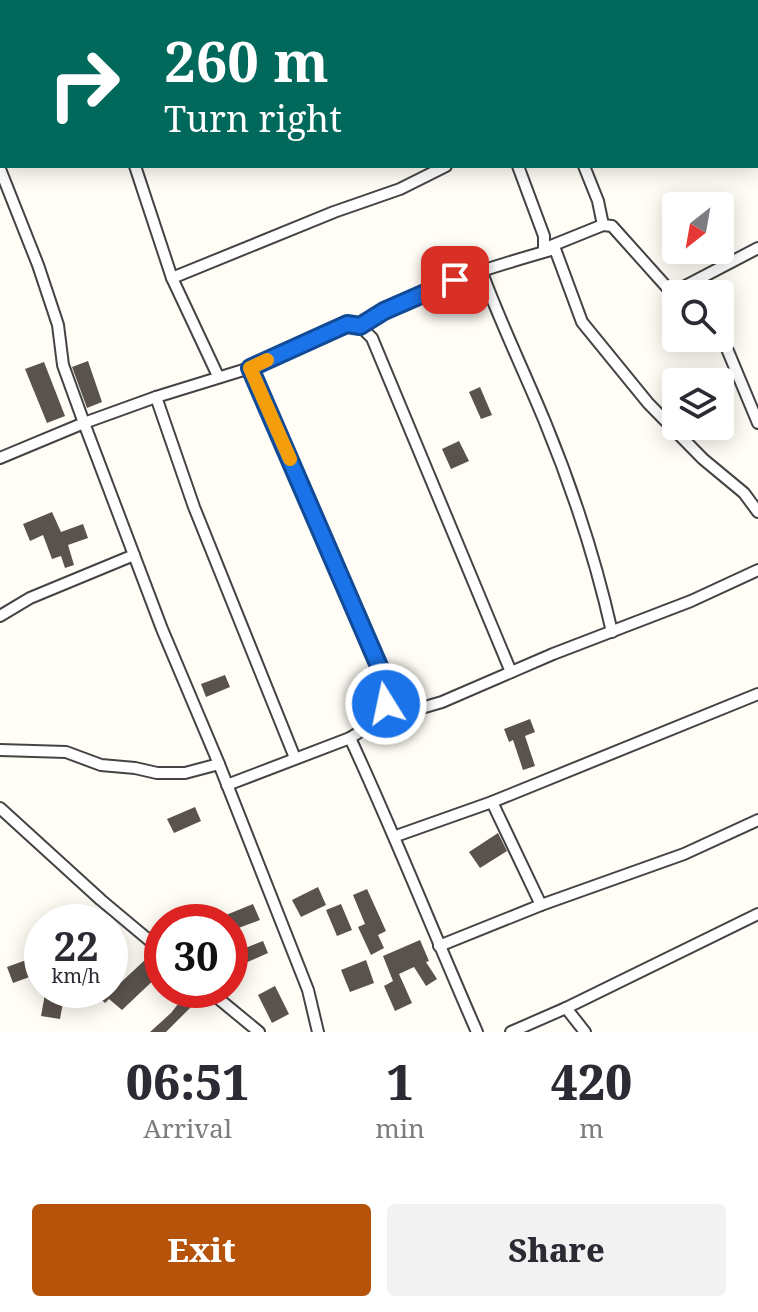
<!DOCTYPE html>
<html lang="en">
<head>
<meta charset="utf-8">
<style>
  body { margin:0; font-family:"Noto Serif",serif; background:#f2f2f3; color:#2b2b33; height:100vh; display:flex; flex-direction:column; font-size:30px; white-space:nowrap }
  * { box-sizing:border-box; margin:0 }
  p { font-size:26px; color:#7c7c81 }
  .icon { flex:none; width:44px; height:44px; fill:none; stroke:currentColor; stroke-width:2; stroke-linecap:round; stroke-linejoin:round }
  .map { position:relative; height:1032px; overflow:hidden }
  .drawer { display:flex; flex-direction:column; background:#fff; flex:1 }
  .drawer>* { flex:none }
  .hud { position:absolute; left:0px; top:0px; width:758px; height:168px; box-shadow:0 4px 20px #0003; background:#00695c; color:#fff; overflow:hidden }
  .needle { width:52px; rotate:211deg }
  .buttons { position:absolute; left:662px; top:192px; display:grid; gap:16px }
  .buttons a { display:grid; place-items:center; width:72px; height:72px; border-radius:8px; background:#fff; box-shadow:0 4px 20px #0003; font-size:40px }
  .speed { position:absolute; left:24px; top:904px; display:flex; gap:16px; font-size:40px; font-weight:700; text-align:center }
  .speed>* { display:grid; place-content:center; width:104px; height:104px; border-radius:50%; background:#fff; box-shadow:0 4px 20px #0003; line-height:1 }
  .speed small { font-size:20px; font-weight:400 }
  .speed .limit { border:12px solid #d22; background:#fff; color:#111 }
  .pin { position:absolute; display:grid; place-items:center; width:68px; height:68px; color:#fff; margin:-34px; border-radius:16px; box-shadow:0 4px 12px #0006 }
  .me { position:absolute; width:88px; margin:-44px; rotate:350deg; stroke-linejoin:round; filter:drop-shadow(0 0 6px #0008) }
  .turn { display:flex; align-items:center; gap:28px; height:168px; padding:0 32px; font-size:36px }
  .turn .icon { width:104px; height:104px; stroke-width:2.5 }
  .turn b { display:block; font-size:56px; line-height:68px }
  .eta { display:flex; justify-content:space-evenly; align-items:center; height:136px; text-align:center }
  .eta b { font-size:48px; font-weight:800; line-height:56px }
  .cta { display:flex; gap:16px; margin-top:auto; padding:16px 32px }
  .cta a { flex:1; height:92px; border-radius:8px; background:#b45309; color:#fff; font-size:32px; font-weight:800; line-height:92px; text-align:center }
  .cta a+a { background:#f2f2f3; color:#2b2b33 }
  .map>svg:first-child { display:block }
  .building { fill:#5a524d }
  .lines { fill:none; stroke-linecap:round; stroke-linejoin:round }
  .street-casing { stroke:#444; stroke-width:14 }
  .secondary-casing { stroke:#333; stroke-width:18 }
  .street { stroke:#fff; stroke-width:10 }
  .secondary { stroke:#fff6b0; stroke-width:14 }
  .route-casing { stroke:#114b97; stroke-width:20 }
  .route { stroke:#1a73e8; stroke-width:14 }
  .slow { stroke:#f59e0b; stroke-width:14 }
</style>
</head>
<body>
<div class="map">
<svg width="758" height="1032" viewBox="0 0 758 1032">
  <rect width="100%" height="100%" fill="#fffdf5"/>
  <!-- building -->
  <g class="building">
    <path d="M88,361L102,402L87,408L72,367Z"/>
    <path d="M44,362L65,416L47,423L25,369Z"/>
    <path d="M480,387L492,415L481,419L469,392Z"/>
    <path d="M459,441L469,461L451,469L442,449Z"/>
    <path d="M52,512L61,532L83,524L88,538L68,545L74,565L65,568L61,556L52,559L43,535L30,541L23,524Z"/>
    <path d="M225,675L230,687L206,697L201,684Z"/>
    <path d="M530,719L535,732L525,736L535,766L523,770L513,740L509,742L504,729Z"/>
    <path d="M195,807L201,821L174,833L167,819Z"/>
    <path d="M498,833L507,851L480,868L469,852Z"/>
    <path d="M318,887L326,905L301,917L292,900Z"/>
    <path d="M367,889L386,931L378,935L384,948L371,955L358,927L365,924L353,895Z"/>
    <path d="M253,904L260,920L233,930L226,915Z"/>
    <path d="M341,904L352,930L337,936L326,910Z"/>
    <path d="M420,940L429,961L426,962L437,979L426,986L414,967L399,974L412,1003L395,1011L384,986L393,981L383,956Z"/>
    <path d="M263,941L268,953L243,964L238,951Z"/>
    <path d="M29,959L35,975L13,983L7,967Z"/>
    <path d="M146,959L160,974L122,1010L109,999L105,1003L99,997L106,990H110V979L117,986Z"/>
    <path d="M366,960L374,983L350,992L341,970Z"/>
    <path d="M275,986L289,1014L272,1023L258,995Z"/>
    <path d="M189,990H193L201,997L166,1032H150L171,1013Z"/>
    <path d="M45,994L64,997L60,1019L41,1016Z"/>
  </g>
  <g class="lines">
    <!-- street casing -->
    <g class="street-casing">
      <g id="street">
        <path d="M74,0V2"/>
        <path d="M199,0L200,2"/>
        <path d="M451,0L452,2"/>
        <path d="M584,0L585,2"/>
        <path d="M263,2L268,0"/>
        <path d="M547,2L551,0"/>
        <path d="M0,87L2,86"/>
        <path d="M135,166L172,278L218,376"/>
        <path d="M518,166L544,236V249H555L582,322L648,403L703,459L744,493L758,512"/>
        <path d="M584,166L598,201L603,225L612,226L672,293L758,248"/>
        <path d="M0,169L38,265L58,325L63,365L84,423L162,629L219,764L308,990L318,1032"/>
        <path d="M546,248L603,225"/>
        <path d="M481,270C500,322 524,371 545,422C573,490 596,561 612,632"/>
        <path d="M172,278L334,212L400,189L446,166"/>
        <path d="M360,326C419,289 484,269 551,250"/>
        <path d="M720,332L758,423"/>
        <path d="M250,368L382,673C387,713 384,717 350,738C395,835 434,934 477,1032"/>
        <path d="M156,397L194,507L295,758"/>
        <path d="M0,458L84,423L156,397L250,368L347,324L360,326L372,338L511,672"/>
        <path d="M0,616L30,598L134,555"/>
        <path d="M377,721L442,702L553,654L691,601L758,570"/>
        <path d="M0,750L66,752L101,765L135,768L157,773H185L219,764"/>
        <path d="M227,785L350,738"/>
        <path d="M0,808L101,900L162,951"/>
        <path d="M396,836L492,802L758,694"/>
        <path d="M541,905L684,854L758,820"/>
        <path d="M439,946L541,905L492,802"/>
        <path d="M208,990L259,1032"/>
        <path d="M566,1008L585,1032"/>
        <path d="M511,1032L566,1008L758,914"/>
      </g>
    </g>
    <!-- secondary casing -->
    <g class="secondary-casing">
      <g id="secondary">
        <path d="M728,0L729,2"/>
        <path d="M756,64L758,69"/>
      </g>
    </g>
    <!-- street -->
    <use href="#street" class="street"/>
    <!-- secondary -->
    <use href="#secondary" class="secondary"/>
  </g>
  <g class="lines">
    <!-- route casing -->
    <g class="route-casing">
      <path id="route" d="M386,704L382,673L250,368L347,324L360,326L384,311L455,280"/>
    </g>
    <!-- route -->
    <use href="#route" class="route"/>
    <!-- slow -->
    <path class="slow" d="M267,360L250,368L290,459"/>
  </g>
</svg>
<div class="buttons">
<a><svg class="needle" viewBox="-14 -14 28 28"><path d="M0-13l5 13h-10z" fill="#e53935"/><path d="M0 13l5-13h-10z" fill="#7c7c81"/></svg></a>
<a><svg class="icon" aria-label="search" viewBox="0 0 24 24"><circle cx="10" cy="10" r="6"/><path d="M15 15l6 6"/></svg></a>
<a><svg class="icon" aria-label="layers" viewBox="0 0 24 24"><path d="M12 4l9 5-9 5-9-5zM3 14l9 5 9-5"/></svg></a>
</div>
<div class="speed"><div>22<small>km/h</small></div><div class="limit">30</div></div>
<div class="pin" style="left:455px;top:280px;background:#d93025"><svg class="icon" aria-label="arrive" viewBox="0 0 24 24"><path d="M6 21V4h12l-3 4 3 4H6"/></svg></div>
<svg class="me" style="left:386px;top:704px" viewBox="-20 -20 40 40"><circle r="17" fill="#1a73e8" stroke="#fff" stroke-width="3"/><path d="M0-11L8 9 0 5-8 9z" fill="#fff"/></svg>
<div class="hud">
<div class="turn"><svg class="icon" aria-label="right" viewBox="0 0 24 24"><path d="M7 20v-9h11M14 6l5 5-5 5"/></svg><div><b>260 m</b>Turn right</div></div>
</div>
</div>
<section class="drawer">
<div class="eta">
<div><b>06:51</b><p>Arrival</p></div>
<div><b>1</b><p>min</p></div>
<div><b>420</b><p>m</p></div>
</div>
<div class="cta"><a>Exit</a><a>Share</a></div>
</section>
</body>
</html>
